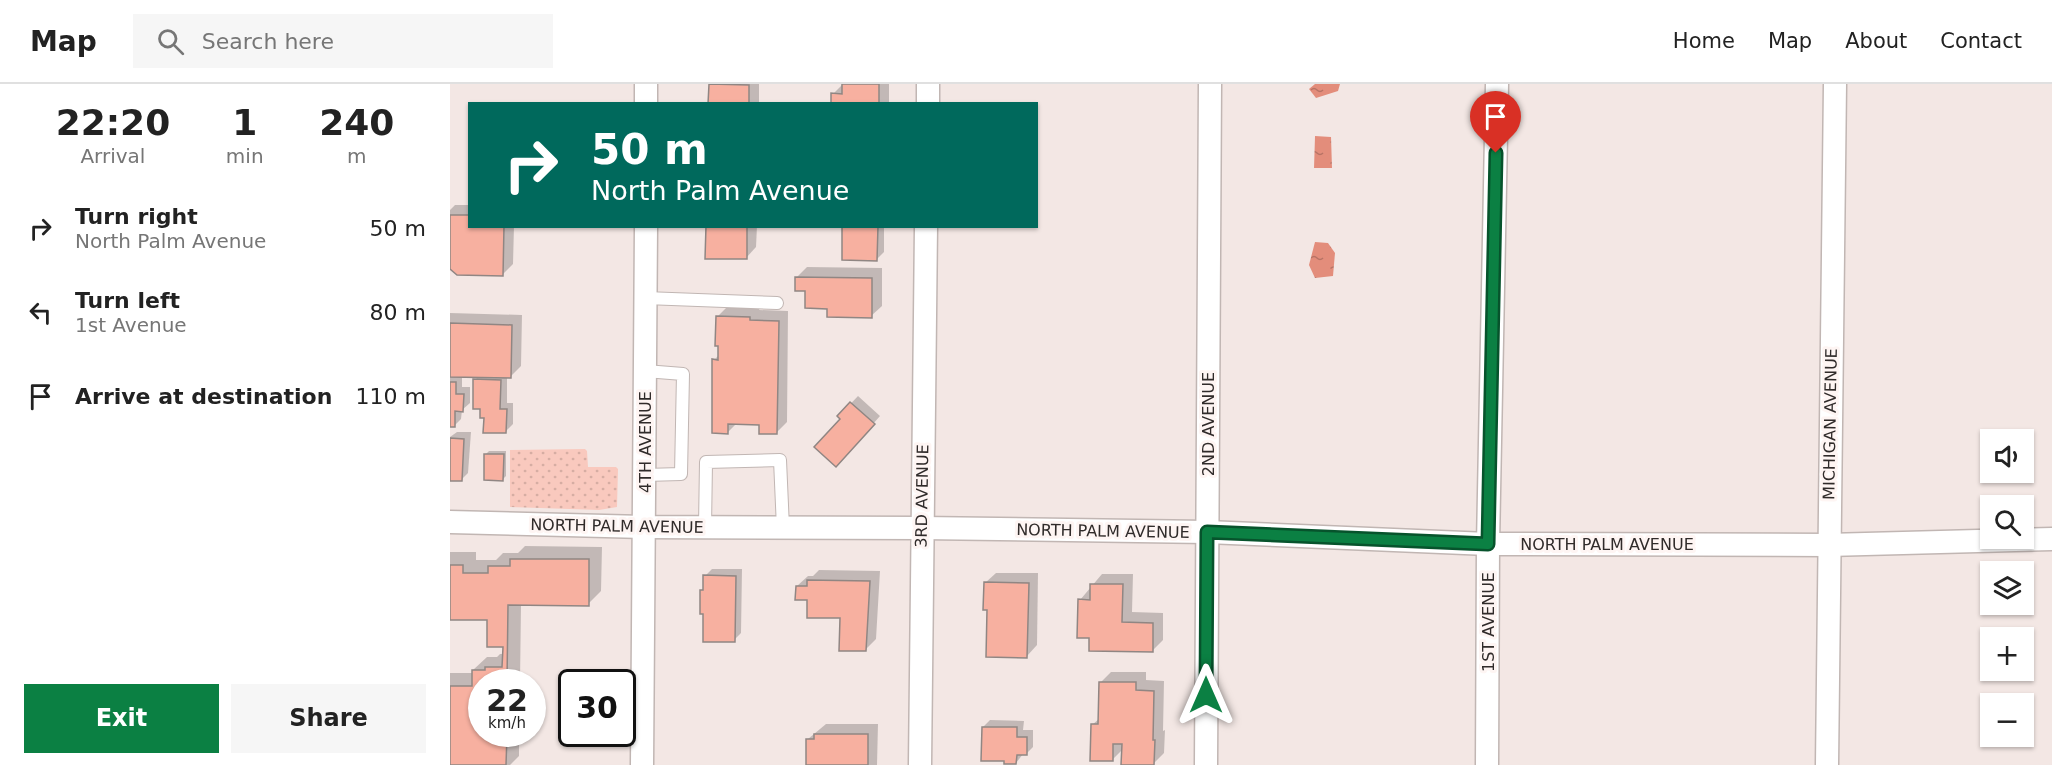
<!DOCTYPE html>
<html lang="en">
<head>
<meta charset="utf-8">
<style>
  body { margin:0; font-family:"DejaVu Sans",sans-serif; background:#f6f6f6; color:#222; height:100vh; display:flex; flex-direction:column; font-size:22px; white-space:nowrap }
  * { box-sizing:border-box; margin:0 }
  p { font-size:20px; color:#767676 }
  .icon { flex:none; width:33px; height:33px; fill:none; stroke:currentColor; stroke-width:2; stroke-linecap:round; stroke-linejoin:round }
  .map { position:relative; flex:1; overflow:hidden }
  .drawer { display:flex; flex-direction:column; background:#fff; width:450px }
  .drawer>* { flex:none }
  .guide { position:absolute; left:18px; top:18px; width:570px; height:126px; border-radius:0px; box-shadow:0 2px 4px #0004; background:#00695c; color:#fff; overflow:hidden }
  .tools { position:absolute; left:1530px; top:345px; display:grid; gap:12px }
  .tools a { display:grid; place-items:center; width:54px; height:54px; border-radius:0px; background:#fff; box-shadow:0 2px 4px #0004; font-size:30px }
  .speed { position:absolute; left:18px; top:585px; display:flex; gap:12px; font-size:30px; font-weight:700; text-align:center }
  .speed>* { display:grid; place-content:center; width:78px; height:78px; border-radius:50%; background:#fff; box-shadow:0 2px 4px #0004; line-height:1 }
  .speed small { font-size:15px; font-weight:400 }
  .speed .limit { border:3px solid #111; border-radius:9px; background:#fff; color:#111 }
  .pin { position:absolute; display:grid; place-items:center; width:51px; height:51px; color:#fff; margin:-62px -26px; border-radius:50% 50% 50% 0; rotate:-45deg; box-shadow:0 0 6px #0007 }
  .pin .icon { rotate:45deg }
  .me { position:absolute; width:66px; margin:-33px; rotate:0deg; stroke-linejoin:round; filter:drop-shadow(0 0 4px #0008) }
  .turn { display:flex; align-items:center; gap:21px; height:126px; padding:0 24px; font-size:27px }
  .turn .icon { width:78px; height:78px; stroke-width:2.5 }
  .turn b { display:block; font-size:42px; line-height:51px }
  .eta { display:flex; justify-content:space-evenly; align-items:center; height:102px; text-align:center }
  .eta b { font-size:36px; font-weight:600; line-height:42px }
  .primary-button { display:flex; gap:12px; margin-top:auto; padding:12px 24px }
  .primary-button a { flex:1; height:69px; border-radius:0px; background:#0b8043; color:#fff; font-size:24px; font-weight:600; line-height:69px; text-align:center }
  .primary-button a+a { background:#f6f6f6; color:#222 }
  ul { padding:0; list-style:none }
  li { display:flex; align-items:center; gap:18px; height:84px; padding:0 24px }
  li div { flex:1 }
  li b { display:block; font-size:22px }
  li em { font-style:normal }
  header { display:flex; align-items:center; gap:36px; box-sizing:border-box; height:84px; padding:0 30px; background:#fff; border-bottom:2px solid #e0e0e0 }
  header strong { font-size:28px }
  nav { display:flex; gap:33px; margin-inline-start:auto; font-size:21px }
  .search { width:420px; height:54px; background:#f6f6f6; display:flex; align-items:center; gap:15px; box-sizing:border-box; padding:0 21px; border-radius:0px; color:#767676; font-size:22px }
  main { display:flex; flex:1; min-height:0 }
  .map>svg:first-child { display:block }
  .grass { fill:url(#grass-dots) }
  .water { fill:url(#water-ripples) }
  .shadow { fill:#0003 }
  .building { fill:#f7b0a0; stroke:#908683; stroke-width:1.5 }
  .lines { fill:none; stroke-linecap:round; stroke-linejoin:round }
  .service-casing { stroke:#c1b6b3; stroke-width:14 }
  .minor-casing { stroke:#c1b6b3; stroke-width:25 }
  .service { stroke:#fff; stroke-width:12 }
  .minor { stroke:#fff; stroke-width:22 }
  .route-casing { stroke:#07532c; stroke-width:15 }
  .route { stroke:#0b8043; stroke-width:10 }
  .labels { text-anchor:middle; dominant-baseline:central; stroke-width:6; stroke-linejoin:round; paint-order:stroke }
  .street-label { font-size:16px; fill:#302b2a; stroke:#fef5f3 }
</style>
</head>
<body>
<header>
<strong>Map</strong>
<div class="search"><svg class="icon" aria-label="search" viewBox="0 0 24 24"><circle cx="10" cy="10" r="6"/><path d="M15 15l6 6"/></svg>Search here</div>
<nav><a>Home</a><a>Map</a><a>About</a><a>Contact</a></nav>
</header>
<main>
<section class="drawer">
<div class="eta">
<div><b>22:20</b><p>Arrival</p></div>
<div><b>1</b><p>min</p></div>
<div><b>240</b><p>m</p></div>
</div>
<ul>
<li><svg class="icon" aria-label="right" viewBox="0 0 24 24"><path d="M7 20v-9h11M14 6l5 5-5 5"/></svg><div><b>Turn right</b><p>North Palm Avenue</p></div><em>50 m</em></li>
<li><svg class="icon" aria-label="left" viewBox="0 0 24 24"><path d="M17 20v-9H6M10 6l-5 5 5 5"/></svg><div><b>Turn left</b><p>1st Avenue</p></div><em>80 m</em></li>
<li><svg class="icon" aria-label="arrive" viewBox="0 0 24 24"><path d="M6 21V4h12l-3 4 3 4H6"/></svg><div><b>Arrive at destination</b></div><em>110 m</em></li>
</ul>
<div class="primary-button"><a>Exit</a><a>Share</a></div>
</section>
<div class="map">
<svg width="1602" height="681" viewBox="0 0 1602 681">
  <defs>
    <pattern id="grass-dots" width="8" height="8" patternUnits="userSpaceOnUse" patternTransform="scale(1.5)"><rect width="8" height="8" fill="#f9c9be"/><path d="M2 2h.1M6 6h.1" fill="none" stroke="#d6ada3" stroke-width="1.8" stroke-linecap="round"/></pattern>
    <pattern id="water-ripples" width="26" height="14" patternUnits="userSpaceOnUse" patternTransform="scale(1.5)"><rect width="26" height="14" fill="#e38d7b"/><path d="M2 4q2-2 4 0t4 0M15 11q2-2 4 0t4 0" fill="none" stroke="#b87365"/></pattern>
  </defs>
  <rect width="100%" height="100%" fill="#f3e7e4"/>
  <!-- grass -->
  <path class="grass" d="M135,365L137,367L138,383H166L168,385L167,423L149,426L60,423V366Z"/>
  <!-- water -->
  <g class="water">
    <path d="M865,0H890L888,7L866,14L859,5Z"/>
    <path d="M865,52L881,53L882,84H864Z"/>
    <path d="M865,158L878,159L885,169L883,192L865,194L859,181Z"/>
  </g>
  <!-- shadow -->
  <g class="shadow">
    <path d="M261,0H309V20H260Z"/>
    <path d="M393,0H439V20H383V10Z"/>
    <path d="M5,121H20V142H64L63,180L53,190L0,183V126Z"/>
    <path d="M257,142H307L306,163L296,174Z"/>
    <path d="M394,142H434V168L427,175Z"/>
    <path d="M357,183L432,184V222L421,232L356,205L346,194Z"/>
    <path d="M278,222L310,223L309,226L338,227L337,338L326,349L311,339H287L278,348L264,276L270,270L267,233Z"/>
    <path d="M0,229L72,231L71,282L60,293H57V319H63V340L56,347L35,333L25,296L29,292H12V303H20V319L12,326L11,335L4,342H0Z"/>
    <path d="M408,312L430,332L393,374L392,335L389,332Z"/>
    <path d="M7,348H21L18,389L11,396H0V353Z"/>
    <path d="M39,367H56V392L53,395L36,370Z"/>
    <path d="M75,462L152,463L151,507L138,520H71L70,598H32V650H69V672L60,681H0V589H23V586L37,573H47L50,570H54V562L39,534H0V468H26V476H46L53,469H68Z"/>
    <path d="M262,485H292L291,549L284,556H254L252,506L255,503V492Z"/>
    <path d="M369,486L430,487L426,555L415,566L391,533L358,514L347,502L358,492H363Z"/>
    <path d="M546,489H588L587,561L577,572L538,525L535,499Z"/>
    <path d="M652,490H683L682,528L713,529V556L702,567L641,552L630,516Z"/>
    <path d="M661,588H696V596L714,597L713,647L715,646L714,669L702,681L673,665L662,676L642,641L650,634V599Z"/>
    <path d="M540,636L574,637L573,646H583V663L576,670H573L566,679L556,676L533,643Z"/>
    <path d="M376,640H428L427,681H357L358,655Z"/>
  </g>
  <!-- building -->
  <g class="building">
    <path d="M259,0L299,1V20H258Z"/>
    <path d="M392,0H429V20H381V9L392,10Z"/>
    <path d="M0,131H20V142H54L53,192L7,191L0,185Z"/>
    <path d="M256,142H297V175H255Z"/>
    <path d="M392,142H428L427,177L392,176Z"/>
    <path d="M345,193L422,194V234L377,233V225L355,224V207H345Z"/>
    <path d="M266,232L300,233V236L329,237L327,350H309V341L278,340V350L262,349V275L268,276V262H265Z"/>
    <path d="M0,239L62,241L61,294L0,293Z"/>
    <path d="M23,295L51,296L50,325H57L56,349H33L34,334H30V325H23Z"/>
    <path d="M0,298H6V310H14L13,328L5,327V343H0Z"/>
    <path d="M400,318L425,340L386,383L364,363L390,335L387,332Z"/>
    <path d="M0,354L14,355L12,397H0Z"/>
    <path d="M34,370H54L53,397L34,396Z"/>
    <path d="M60,475H139V522L58,521L57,598H32V650H57L56,681H0V602H22V586H35V583H52L53,563H37V536H0V481H13V489H38V482H60Z"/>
    <path d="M253,491L286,492L285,558H253V530H250V506H253Z"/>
    <path d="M357,496L420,497L416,567H389L390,534H357V516H345L346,502H357Z"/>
    <path d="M534,498L579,499L577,574L536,573L537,526H533Z"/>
    <path d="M640,500H673L672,538L703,539V568L639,567V554H627L628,515L640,516Z"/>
    <path d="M649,598H686V606L704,607L703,656H705L704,681H671L672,660H663V677H640L641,640H648Z"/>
    <path d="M532,643H567V653H577V671H567L566,680H554V677H531Z"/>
    <path d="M364,650H418V681H356V655H364Z"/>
  </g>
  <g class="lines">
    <!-- service casing -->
    <g class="service-casing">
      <g id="service">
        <path d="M195,214L327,219"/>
        <path d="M195,391L231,390L233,290L195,287"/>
        <path d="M255,443L256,378L330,376L333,444"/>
      </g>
    </g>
    <!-- minor casing -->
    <g class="minor-casing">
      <g id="minor">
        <path d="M196,20V0"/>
        <path d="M478,20V0"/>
        <path d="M0,438L194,443L472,444L757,448L1038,460L1378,461L1602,455"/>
        <path d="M192,681L196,142"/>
        <path d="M470,681L476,142"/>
        <path d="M756,681L760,0"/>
        <path d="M1037,681L1038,460L1047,0"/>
        <path d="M1377,681L1385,0"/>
      </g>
    </g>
    <!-- service -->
    <use href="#service" class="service"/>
    <!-- minor -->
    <use href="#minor" class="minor"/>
  </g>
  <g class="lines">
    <!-- route casing -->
    <g class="route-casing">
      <path id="route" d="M756,611L757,448L1038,460L1046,69"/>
    </g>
    <!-- route -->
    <use href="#route" class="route"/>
  </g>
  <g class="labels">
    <!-- street labels -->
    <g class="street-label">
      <text transform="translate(758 340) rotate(-90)">2ND AVENUE</text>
      <text transform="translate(1380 340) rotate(-89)">MICHIGAN AVENUE</text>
      <text transform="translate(195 358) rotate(-90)">4TH AVENUE</text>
      <text transform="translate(472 412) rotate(-89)">3RD AVENUE</text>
      <text transform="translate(167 442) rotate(1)">NORTH PALM AVENUE</text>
      <text transform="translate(653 447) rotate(1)">NORTH PALM AVENUE</text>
      <text x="1157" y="460">NORTH PALM AVENUE</text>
      <text transform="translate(1038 538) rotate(-90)">1ST AVENUE</text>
    </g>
  </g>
</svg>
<div class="tools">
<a><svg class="icon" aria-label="sound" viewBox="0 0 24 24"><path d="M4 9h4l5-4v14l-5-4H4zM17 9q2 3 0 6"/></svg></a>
<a><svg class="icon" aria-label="search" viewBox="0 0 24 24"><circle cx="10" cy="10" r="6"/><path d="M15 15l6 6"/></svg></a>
<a><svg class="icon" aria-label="layers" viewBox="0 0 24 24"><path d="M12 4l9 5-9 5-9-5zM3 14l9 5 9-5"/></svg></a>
<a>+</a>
<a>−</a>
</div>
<div class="speed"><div>22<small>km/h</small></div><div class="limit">30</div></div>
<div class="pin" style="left:1046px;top:69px;background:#d93025"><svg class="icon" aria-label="arrive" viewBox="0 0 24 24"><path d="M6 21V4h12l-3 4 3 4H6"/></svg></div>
<svg class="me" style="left:756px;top:611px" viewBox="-20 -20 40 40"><path d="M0-17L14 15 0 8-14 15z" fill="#0b8043" stroke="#fff" stroke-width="4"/></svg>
<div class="guide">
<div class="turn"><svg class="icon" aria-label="right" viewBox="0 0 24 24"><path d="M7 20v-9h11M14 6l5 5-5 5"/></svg><div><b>50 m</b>North Palm Avenue</div></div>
</div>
</div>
</main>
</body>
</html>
